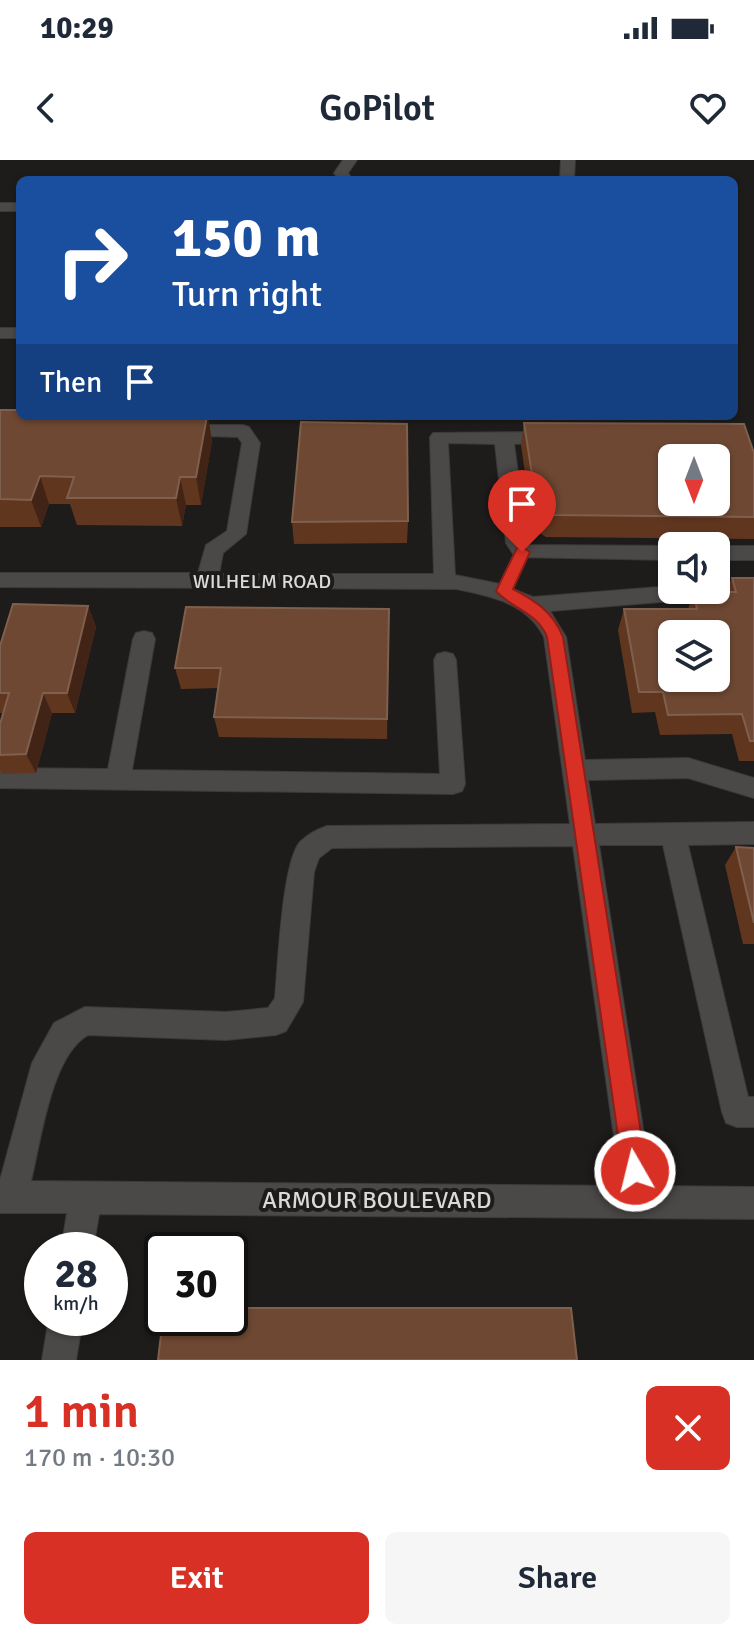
<!DOCTYPE html>
<html lang="en">
<head>
<meta charset="utf-8">
<style>
  body { margin:0; font-family:Signika,sans-serif; background:#f6f6f7; color:#1f2937; height:100vh; display:flex; flex-direction:column; font-size:30px; white-space:nowrap }
  * { box-sizing:border-box; margin:0 }
  p { font-size:26px; color:#747a83 }
  .icon { flex:none; width:44px; height:44px; fill:none; stroke:currentColor; stroke-width:2; stroke-linecap:round; stroke-linejoin:round }
  .map { position:relative; height:1200px; overflow:hidden }
  .panel { display:flex; flex-direction:column; background:#fff; flex:1 }
  .panel>* { flex:none }
  .banner { position:absolute; left:16px; top:16px; width:722px; height:244px; border-radius:12px; box-shadow:0 2px 6px #0004; background:#1a4fa0; color:#fff; overflow:hidden }
  .needle { width:52px; rotate:180deg }
  .tools { position:absolute; left:658px; top:284px; display:grid; gap:16px }
  .tools a { display:grid; place-items:center; width:72px; height:72px; border-radius:12px; background:#fff; box-shadow:0 2px 6px #0004; font-size:40px }
  .speed { position:absolute; left:24px; top:1072px; display:flex; gap:16px; font-size:40px; font-weight:700; text-align:center }
  .speed>* { display:grid; place-content:center; width:104px; height:104px; border-radius:50%; background:#fff; box-shadow:0 2px 6px #0004; line-height:1 }
  .speed small { font-size:20px; font-weight:400 }
  .speed .limit { border:4px solid #111; border-radius:12px; background:#fff; color:#111 }
  .pin { position:absolute; display:grid; place-items:center; width:68px; height:68px; color:#fff; margin:-82px -34px; border-radius:50% 50% 50% 0; rotate:-45deg; box-shadow:0 0 8px #0007 }
  .pin .icon { rotate:45deg }
  .me { position:absolute; width:88px; margin:-44px; rotate:352deg; stroke-linejoin:round; filter:drop-shadow(0 0 6px #0008) }
  .turn { display:flex; align-items:center; gap:28px; height:168px; padding:0 24px; font-size:36px }
  .turn .icon { width:104px; height:104px; stroke-width:2.5 }
  .turn b { display:block; font-size:56px; line-height:68px }
  .then { display:flex; align-items:center; height:76px; padding:0 24px; background:#0003; gap:16px; font-size:30px }
  .round { display:grid; place-items:center; flex:none; width:84px; height:84px; border-radius:12px; background:#f6f6f7 }
  .headline { display:flex; align-items:center; justify-content:space-between; height:136px; padding:0 24px }
  h1 { font-size:48px; font-weight:600; line-height:60px; color:#d93025 }
  .cta { display:flex; gap:16px; margin-top:auto; padding:16px 24px }
  .cta a { flex:1; height:92px; border-radius:12px; background:#d93025; color:#fff; font-size:32px; font-weight:600; line-height:92px; text-align:center }
  .cta a+a { background:#f6f6f7; color:#1f2937 }
  .status { display:flex; justify-content:space-between; align-items:center; height:56px; padding:0 40px; background:#fff; direction:ltr }
  .status svg { height:22px; fill:currentColor }
  header { display:flex; justify-content:space-between; align-items:center; height:104px; padding:0 24px; background:#fff; font-size:36px; font-weight:600 }
  .map>svg:first-child { display:block }
  .lines { fill:none; stroke-linecap:round; stroke-linejoin:round }
  .minor-casing { stroke:#3b3a39; stroke-width:2 }
  .minor { fill:#4b4947; fill-rule:evenodd }
  .wall { fill:#61361f }
  .shaded-wall { fill:#412415 }
  .building { fill:#6e4833; stroke:#7f5f4d; stroke-width:2; fill-rule:evenodd }
  .route { fill:#d93025; stroke:#8d1f18; stroke-width:2 }
  .labels { text-anchor:middle; dominant-baseline:central; stroke-width:8; stroke-linejoin:round; paint-order:stroke }
  .street-label { font-size:20px; fill:#dbdad9; stroke:#1e1c1a }
  .near-street-label { font-size:24px; fill:#dbdad9; stroke:#1e1c1a }
</style>
</head>
<body>
<div class="status"><b>10:29</b><svg viewBox="0 0 49 12"><path d="M0 12V9h3v3zM5 12V6h3v6zM10 12V3h3v9zM15 12V0h3v12zM26 1h20v11H26zM47 4h2v5h-2z"/></svg></div>
<header><svg class="icon" aria-label="back" viewBox="0 0 24 24"><path d="M15 5l-7 7 7 7"/></svg>GoPilot<svg class="icon" aria-label="heart" viewBox="0 0 24 24"><path d="M12 20l-8-8c-3-5 5-10 8-4 3-6 11-1 8 4z"/></svg></header>
<div class="map">
<svg width="754" height="1200" viewBox="0 0 754 1200">
  <rect width="100%" height="100%" fill="#1e1c1a"/>
  <g class="lines">
    <!-- minor casing -->
    <g class="minor-casing">
      <g id="minor">
        <path d="M343,0H357L348,13L353,20H339L334,13Z"/>
        <path d="M561,0H575L574,20H560Z"/>
        <rect x="0" y="43" width="20" height="8"/>
        <rect x="0" y="168" width="20" height="10"/>
        <path d="M180,265H243L249,267L260,283L246,374L223,393L219,414H434L430,277L433,273L553,272L559,274L562,278L559,282L514,284L528,385L672,386V400L515,397L506,383L495,284L448,283L455,415L500,424L533,437L672,426V430H716V425L754,426V442L685,440L550,451L566,477L585,600L688,598L754,618V638L688,618L588,620L595,664L754,662V684L688,685L748,937H754V967H737L726,963L722,952L663,685H599L652,1026L754,1027V1059L99,1054L93,1090H61L67,1053H0V1020L32,903L54,863L85,847L226,852L268,848L275,838C278,807 282,702 300,682C307,675 318,669 327,666L570,664L544,477C527,443 491,436 456,429L0,427V413H198L206,385L227,371L242,283L238,277L174,275L171,271ZM573,686L621,1026L31,1021C41,981 51,896 88,875L226,880L276,875L286,871L303,842L314,712L319,698L332,688Z"/>
        <rect x="716" y="386" width="38" height="14"/>
        <path d="M144,471L152,473L155,479L132,610L440,614L434,500L437,494L445,492L453,494L456,500L465,624L462,631L453,634L0,628V608L108,609L133,479L136,473Z"/>
        <path d="M49,1158H83L76,1200H42Z"/>
      </g>
    </g>
    <!-- minor -->
    <use href="#minor" class="minor"/>
  </g>
  <!-- wall -->
  <g class="wall">
    <path d="M0,250L20,256H208L212,281L201,345H186L182,366L77,365L70,344H49L41,367H0Z"/>
    <path d="M524,263L754,293V379L546,377L533,369L521,285Z"/>
    <path d="M408,361L407,383L294,384L292,362Z"/>
    <path d="M732,418H754V601H739L732,574L660,575L655,552L632,553L618,470L624,449H688L694,432H726Z"/>
    <path d="M88,446L96,467L75,553H52L36,613L2,614L0,610V564L3,553H0V486Z"/>
    <path d="M389,449L387,579L219,577L214,557L218,528L181,529L175,508Z"/>
    <path d="M736,687L754,688V784H743L725,705Z"/>
  </g>
  <!-- shaded-wall -->
  <g class="shaded-wall">
    <path d="M207,256H208L212,281L201,345L196,317Z"/>
    <path d="M40,316L49,344L41,367L31,340Z"/>
    <path d="M180,317L186,345L182,366L176,338Z"/>
    <path d="M88,446L96,467L75,553L67,533Z"/>
    <path d="M43,533L52,553L36,613L26,594Z"/>
  </g>
  <!-- building -->
  <g class="building">
    <path d="M0,250H20V256H207L196,317H180L176,338H67L74,317L40,316L31,340L0,339Z"/>
    <path d="M301,262L407,264L408,361L292,362Z"/>
    <path d="M524,263L744,264L754,293V357L550,355L537,347ZM672,298H716V342H672Z"/>
    <path d="M732,418H754V581H750L742,554L668,555L663,532H639L624,449H697L694,432H736ZM672,474H716V518H672Z"/>
    <path d="M13,444L88,446L67,533H43L26,594L0,595V564L9,533H0V486Z"/>
    <path d="M186,447L389,449L387,559L214,557L221,508H175Z"/>
    <path d="M736,687L754,688V763Z"/>
    <path d="M230,1148H571L577,1200H158L163,1158H230Z"/>
  </g>
  <!-- route -->
  <path class="route" d="M522,387L530,392L513,429C536,441 553,452 563,477L647,1011L643,1019L635,1023L626,1019L623,1011L547,477C537,452 512,449 496,431L517,388Z"/>
  <g class="labels">
    <!-- street labels -->
    <g class="street-label">
      <text x="262" y="421">WILHELM ROAD</text>
    </g>
    <!-- near-street labels -->
    <g class="near-street-label">
      <text x="377" y="1040">ARMOUR BOULEVARD</text>
    </g>
  </g>
</svg>
<div class="tools">
<a><svg class="needle" viewBox="-14 -14 28 28"><path d="M0-13l5 13h-10z" fill="#e53935"/><path d="M0 13l5-13h-10z" fill="#747a83"/></svg></a>
<a><svg class="icon" aria-label="sound" viewBox="0 0 24 24"><path d="M4 9h4l5-4v14l-5-4H4zM17 9q2 3 0 6"/></svg></a>
<a><svg class="icon" aria-label="layers" viewBox="0 0 24 24"><path d="M12 4l9 5-9 5-9-5zM3 14l9 5 9-5"/></svg></a>
</div>
<div class="speed"><div>28<small>km/h</small></div><div class="limit">30</div></div>
<div class="pin" style="left:522px;top:392px;background:#d93025"><svg class="icon" aria-label="arrive" viewBox="0 0 24 24"><path d="M6 21V4h12l-3 4 3 4H6"/></svg></div>
<svg class="me" style="left:635px;top:1011px" viewBox="-20 -20 40 40"><circle r="17" fill="#d93025" stroke="#fff" stroke-width="3"/><path d="M0-11L8 9 0 5-8 9z" fill="#fff"/></svg>
<div class="banner">
<div class="turn"><svg class="icon" aria-label="right" viewBox="0 0 24 24"><path d="M7 20v-9h11M14 6l5 5-5 5"/></svg><div><b>150 m</b>Turn right</div></div>
<div class="then">Then<svg class="icon" aria-label="arrive" viewBox="0 0 24 24"><path d="M6 21V4h12l-3 4 3 4H6"/></svg></div>
</div>
</div>
<section class="panel">
<div class="headline"><div><h1>1 min</h1><p>170 m · 10:30</p></div><a class="round" style="background:#d93025;color:#fff"><svg class="icon" aria-label="close" viewBox="0 0 24 24"><path d="M6 6l12 12M18 6L6 18"/></svg></a></div>
<div class="cta"><a>Exit</a><a>Share</a></div>
</section>
</body>
</html>
